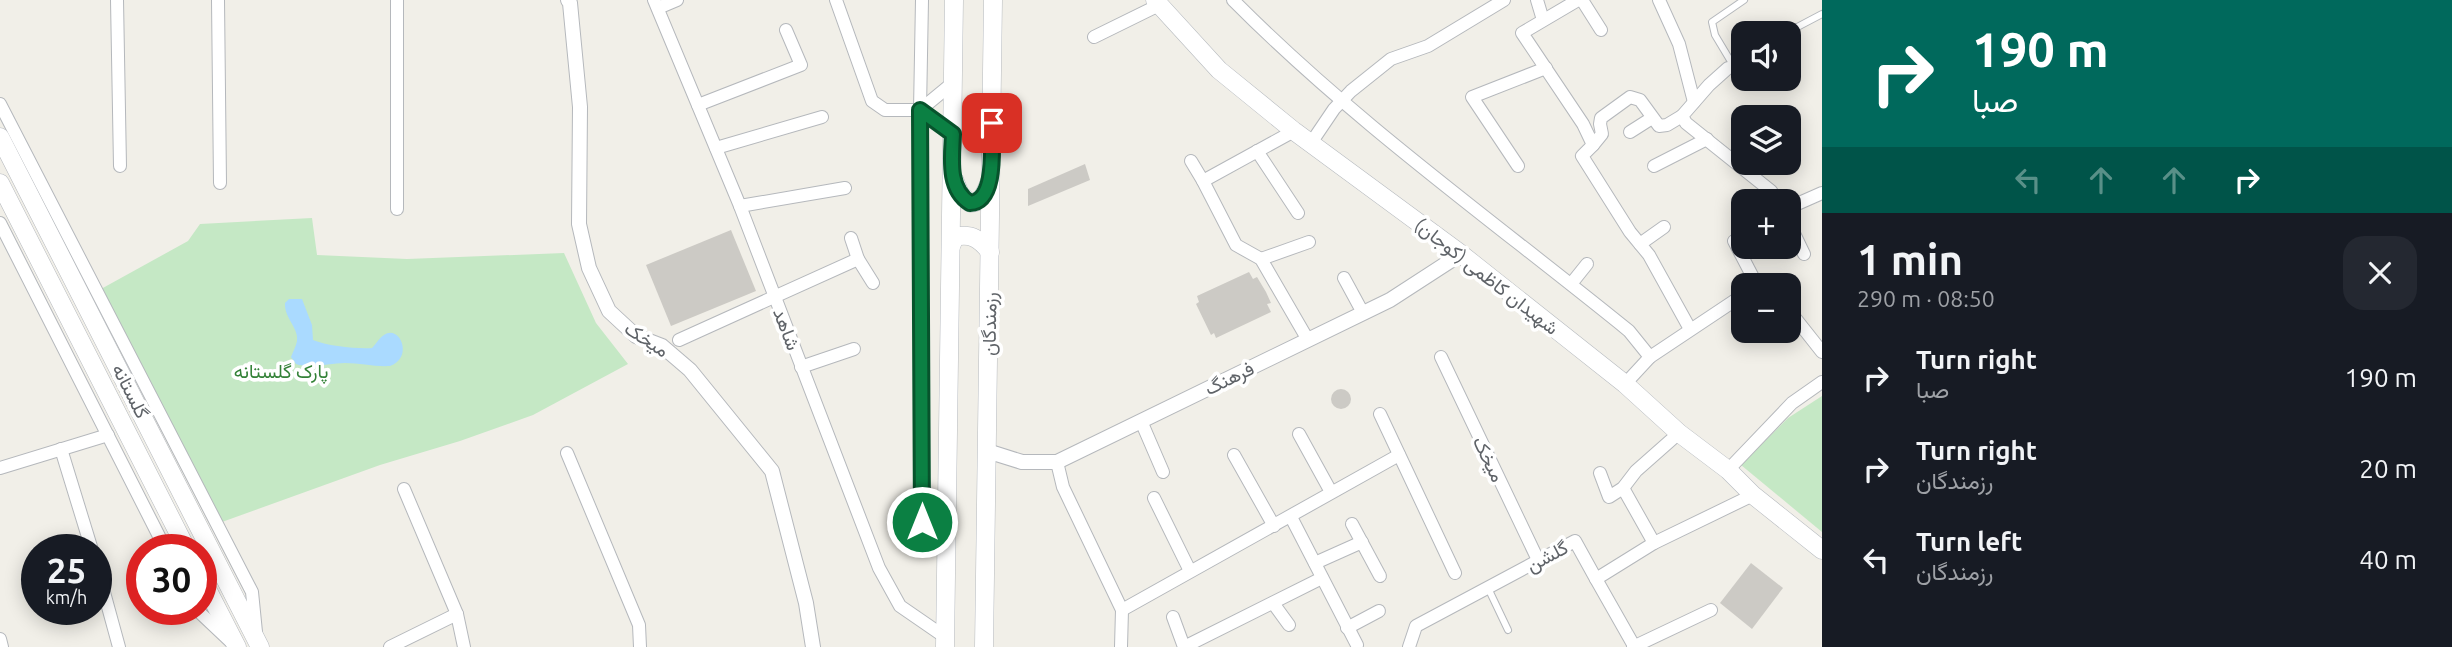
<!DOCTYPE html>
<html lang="en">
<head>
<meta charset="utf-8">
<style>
  body { margin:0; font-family:Ubuntu,Vazirmatn,sans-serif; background:#242831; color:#f1f3f6; height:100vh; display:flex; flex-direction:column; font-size:26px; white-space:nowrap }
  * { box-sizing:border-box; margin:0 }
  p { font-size:23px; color:#9ea1a6 }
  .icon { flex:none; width:38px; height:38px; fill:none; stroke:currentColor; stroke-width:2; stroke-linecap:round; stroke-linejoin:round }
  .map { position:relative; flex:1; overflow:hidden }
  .panel { display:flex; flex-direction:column; background:#171b24; width:630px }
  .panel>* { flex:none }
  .top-card { background:#00695c; color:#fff; overflow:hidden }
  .buttons { position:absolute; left:1731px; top:21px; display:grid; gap:14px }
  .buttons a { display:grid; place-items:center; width:70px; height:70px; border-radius:14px; background:#171b24; box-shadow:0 4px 18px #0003; font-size:35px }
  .speed { position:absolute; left:21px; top:534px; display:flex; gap:14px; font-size:35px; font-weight:700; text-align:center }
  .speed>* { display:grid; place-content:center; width:91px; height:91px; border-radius:50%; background:#171b24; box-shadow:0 4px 18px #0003; line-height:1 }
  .speed small { font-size:18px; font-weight:400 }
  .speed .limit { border:10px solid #d22; background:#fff; color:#111 }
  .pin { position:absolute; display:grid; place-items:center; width:60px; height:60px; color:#fff; margin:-30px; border-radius:14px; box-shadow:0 4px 10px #0006 }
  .me { position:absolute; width:77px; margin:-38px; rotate:0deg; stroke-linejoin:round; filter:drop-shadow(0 0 5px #0008) }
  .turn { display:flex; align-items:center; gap:24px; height:147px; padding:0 35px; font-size:32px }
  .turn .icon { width:91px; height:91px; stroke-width:2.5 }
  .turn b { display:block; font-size:49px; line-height:60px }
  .lanes { display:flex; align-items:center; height:66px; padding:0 35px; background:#0003; justify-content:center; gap:35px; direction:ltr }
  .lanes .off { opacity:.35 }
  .round { display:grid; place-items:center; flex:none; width:74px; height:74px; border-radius:21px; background:#242831 }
  .overview { display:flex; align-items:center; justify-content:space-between; height:119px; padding:0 35px }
  h1 { font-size:42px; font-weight:700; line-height:52px }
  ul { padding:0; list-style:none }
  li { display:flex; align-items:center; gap:21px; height:91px; padding:0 35px }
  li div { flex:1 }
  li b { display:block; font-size:26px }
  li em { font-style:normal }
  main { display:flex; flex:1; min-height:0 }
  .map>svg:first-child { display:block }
  .green { fill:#c5e8c5 }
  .water { fill:#aadaff }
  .building { fill:#cccac5 }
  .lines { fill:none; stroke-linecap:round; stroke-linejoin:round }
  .service-casing { stroke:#b5b8bc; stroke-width:8 }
  .minor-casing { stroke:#b5b8bc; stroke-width:14 }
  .tertiary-casing { stroke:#b5b8bc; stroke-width:16 }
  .secondary-casing { stroke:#b6babf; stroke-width:19 }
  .service { stroke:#fff; stroke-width:6 }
  .minor { stroke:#fff; stroke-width:12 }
  .tertiary { stroke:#fff; stroke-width:14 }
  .secondary { stroke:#fff; stroke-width:18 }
  .route-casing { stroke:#07532c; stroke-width:18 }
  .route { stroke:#0b8043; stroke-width:12 }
  .labels { text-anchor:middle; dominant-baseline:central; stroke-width:7; stroke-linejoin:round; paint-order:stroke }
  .street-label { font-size:19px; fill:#5f6368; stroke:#fff }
  .park-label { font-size:19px; fill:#348238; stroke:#fff }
</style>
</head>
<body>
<main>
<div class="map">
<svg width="1822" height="647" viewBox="0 0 1822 647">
  <rect width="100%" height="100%" fill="#f1efe8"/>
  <!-- green -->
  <g class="green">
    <path d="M312,218L317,255L407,259L564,253L596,323L628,364L533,415L460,441L380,465L222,522L101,289L188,241L200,224Z"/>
    <path d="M1822,396V532L1741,465L1788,418Z"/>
  </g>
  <!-- water -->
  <path class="water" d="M289,299H302L312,325L313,340C327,346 357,349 372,348C376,344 379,338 384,335C400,324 414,358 390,366C375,367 360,363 345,363C330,363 310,369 296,364L291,357C293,352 296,346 297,341C299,328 284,318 285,303Z"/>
  <!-- building -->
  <g class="building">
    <path d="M1085,164L1090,180L1028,206V189Z"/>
    <path d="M731,230L756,291L671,326L646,265Z"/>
    <path d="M1249,272L1253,279L1257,277L1266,292L1271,303L1267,304L1271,312L1216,338L1214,333L1211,335L1196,304L1199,302L1197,296Z"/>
    <circle cx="1341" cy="399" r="10"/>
    <path d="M1751,563L1783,588L1752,629L1720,603Z"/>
  </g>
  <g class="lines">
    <!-- service casing -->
    <g class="service-casing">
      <g id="service">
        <path d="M1786,33L1822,14"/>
        <path d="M1733,65L1715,35L1712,22L1744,0"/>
        <path d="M1730,67L1743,58"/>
        <path d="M1488,588L1508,630"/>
      </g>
    </g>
    <!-- minor casing -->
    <g class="minor-casing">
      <g id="minor">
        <path d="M117,0L120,166"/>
        <path d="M218,0L220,183"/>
        <path d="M397,0V209"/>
        <path d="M654,0L740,206L879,568L900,606L945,637"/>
        <path d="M836,0L872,101L885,110H920L953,134"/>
        <path d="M1233,0C1354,122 1496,223 1629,331L1650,357"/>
        <path d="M1537,0L1543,20"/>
        <path d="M1578,0L1522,33L1583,124L1593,145L1582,156L1630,232L1649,255L1690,329"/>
        <path d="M1582,0L1601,30"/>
        <path d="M1659,0L1679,44L1694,102"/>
        <path d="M658,8L677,0"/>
        <path d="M1094,37L1159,5"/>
        <path d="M1728,68L1709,85L1682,116L1686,123L1771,191L1778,201"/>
        <path d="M0,104L252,592L256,632"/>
        <path d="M698,105L801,65L786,30"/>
        <path d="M920,110L954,82"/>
        <path d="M1294,131L1203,181L1236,245L1261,259L1308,340"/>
        <path d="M1630,132L1652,118"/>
        <path d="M1311,143L1334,109L1351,91L1391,59L1428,46L1504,0"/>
        <path d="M1593,145L1602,134L1600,124L1601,118L1630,97L1640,100L1659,126L1667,125L1682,116"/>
        <path d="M716,148L822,117"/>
        <path d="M1257,151L1298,213"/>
        <path d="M1191,161L1203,181"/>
        <path d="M1518,166L1472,97L1546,68"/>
        <path d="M1654,166L1707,139"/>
        <path d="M740,206L845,188"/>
        <path d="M1788,208L1822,193"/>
        <path d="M1788,221L1804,254"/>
        <path d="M0,223L166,550"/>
        <path d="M1743,236L1734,241L1757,285"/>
        <path d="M851,238L858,259L873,283"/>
        <path d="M1640,244L1664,227"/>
        <path d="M1261,259L1309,242"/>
        <path d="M1344,278L1363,313"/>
        <path d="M1571,284L1587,264"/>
        <path d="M1788,309L1822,352"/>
        <path d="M679,340L858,259"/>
        <path d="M1441,357L1538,560"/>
        <path d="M801,367L854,349"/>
        <path d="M1625,384L1650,357L1743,295"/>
        <path d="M1380,414L1455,573"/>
        <path d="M1141,421L1163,472"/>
        <path d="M1299,434L1331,492"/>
        <path d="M61,449L92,550"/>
        <path d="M567,453L639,625L640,647"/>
        <path d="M1234,455L1274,526"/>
        <path d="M1057,462L1063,487L1122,610L1121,647"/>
        <path d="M0,468L108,435"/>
        <path d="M1728,470L1792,403L1822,382"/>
        <path d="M1600,473L1609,497L1623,488L1636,471L1679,433"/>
        <path d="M1623,488L1654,543"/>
        <path d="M404,489L457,614L464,647"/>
        <path d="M1154,498L1190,571"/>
        <path d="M1291,517L1357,645"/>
        <path d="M922,522L920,110L922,0"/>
        <path d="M1352,524L1380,576"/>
        <path d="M96,563L119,647"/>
        <path d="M1315,563L1362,542"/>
        <path d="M1596,579L1634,646"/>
        <path d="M1273,603L1289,625"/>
        <path d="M196,609L231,642"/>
        <path d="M1122,610L1399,455"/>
        <path d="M1173,617L1184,647L1322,578"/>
        <path d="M1347,628L1379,611"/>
        <path d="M0,639L2,647"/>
        <path d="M390,647L457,614"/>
        <path d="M1409,647L1416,626L1575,541L1596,579L1654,543L1753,495"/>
        <path d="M1633,647L1711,610"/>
      </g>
    </g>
    <!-- tertiary casing -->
    <g class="tertiary-casing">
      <g id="tertiary">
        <path d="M568,0L570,3L580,107L579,224L589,268L609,311L636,336L662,346L690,370L772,471L806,603L813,647"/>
        <path d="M987,451L1022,462H1057L1390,300L1461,254"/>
      </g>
    </g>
    <!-- secondary casing -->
    <g class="secondary-casing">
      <g id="secondary">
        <path d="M1155,0L1219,70L1294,131L1461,254L1625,384L1679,433L1728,470L1753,495L1822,550"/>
        <path d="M0,137L260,647"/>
        <path d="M954,179L960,194L970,203C983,203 985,192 990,181"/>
        <path d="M0,183L187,550"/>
        <path d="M951,246L955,237C971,233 980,239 990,252"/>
        <path d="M201,577L237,647"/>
        <path d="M945,647L954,0"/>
        <path d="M984,647L993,0"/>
      </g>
    </g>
    <!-- service -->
    <use href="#service" class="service"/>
    <!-- minor -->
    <use href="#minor" class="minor"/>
    <!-- tertiary -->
    <use href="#tertiary" class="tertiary"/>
    <!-- secondary -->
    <use href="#secondary" class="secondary"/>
  </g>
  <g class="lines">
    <!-- route casing -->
    <g class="route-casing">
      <path id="route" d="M922,522L920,110L953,134C952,157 947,189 970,203C998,202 991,142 992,123"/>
    </g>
    <!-- route -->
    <use href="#route" class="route"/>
  </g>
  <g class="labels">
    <!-- street labels -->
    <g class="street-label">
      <text transform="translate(1487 276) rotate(38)">شهیدان کاظمی (کوجان)</text>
      <text transform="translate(989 324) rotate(-89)">رزمندگان</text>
      <text transform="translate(787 329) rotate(69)">شاهد</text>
      <text transform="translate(647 339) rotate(33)">میخک</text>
      <text transform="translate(1229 378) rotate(-26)">فرهنگ</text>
      <text transform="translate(131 391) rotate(63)">گلستانه</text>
      <text transform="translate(1489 459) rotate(64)">میخک</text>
      <text transform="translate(1547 556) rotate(-28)">گلشن</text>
    </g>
    <!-- park labels -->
    <g class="park-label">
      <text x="281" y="371">پارک گلستانه</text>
    </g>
  </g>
</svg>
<div class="buttons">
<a><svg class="icon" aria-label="sound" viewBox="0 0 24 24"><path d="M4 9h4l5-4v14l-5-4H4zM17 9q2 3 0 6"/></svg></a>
<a><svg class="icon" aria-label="layers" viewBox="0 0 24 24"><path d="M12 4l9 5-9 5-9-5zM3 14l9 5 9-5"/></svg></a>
<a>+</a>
<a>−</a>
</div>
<div class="speed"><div>25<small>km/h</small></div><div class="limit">30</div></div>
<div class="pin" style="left:992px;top:123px;background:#d93025"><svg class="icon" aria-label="arrive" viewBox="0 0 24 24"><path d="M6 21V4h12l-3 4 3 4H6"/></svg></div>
<svg class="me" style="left:922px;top:522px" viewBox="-20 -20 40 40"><circle r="17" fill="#0b8043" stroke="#fff" stroke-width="3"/><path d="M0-11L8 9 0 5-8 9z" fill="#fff"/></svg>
</div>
<section class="panel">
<div class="top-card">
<div class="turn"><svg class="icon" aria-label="right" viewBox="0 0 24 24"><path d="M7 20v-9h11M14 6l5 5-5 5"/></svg><div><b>190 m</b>صبا</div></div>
<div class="lanes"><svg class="icon off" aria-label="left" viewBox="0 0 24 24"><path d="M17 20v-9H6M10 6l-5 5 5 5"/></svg><svg class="icon off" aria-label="ahead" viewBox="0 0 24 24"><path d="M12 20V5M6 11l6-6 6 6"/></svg><svg class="icon off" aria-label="ahead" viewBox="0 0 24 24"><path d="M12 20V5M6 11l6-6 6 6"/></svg><svg class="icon" aria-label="right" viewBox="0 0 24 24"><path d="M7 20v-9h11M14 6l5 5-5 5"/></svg></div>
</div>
<div class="overview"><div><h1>1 min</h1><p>290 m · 08:50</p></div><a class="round"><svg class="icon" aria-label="close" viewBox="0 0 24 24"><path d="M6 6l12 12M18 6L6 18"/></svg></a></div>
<ul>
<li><svg class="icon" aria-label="right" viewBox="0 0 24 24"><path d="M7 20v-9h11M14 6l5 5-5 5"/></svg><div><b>Turn right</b><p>صبا</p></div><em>190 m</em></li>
<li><svg class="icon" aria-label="right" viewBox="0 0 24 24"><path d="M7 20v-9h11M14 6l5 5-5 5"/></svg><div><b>Turn right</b><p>رزمندگان</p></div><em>20 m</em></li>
<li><svg class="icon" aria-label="left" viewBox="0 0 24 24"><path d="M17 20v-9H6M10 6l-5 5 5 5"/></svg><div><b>Turn left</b><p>رزمندگان</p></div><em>40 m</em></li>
</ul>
</section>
</main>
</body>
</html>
